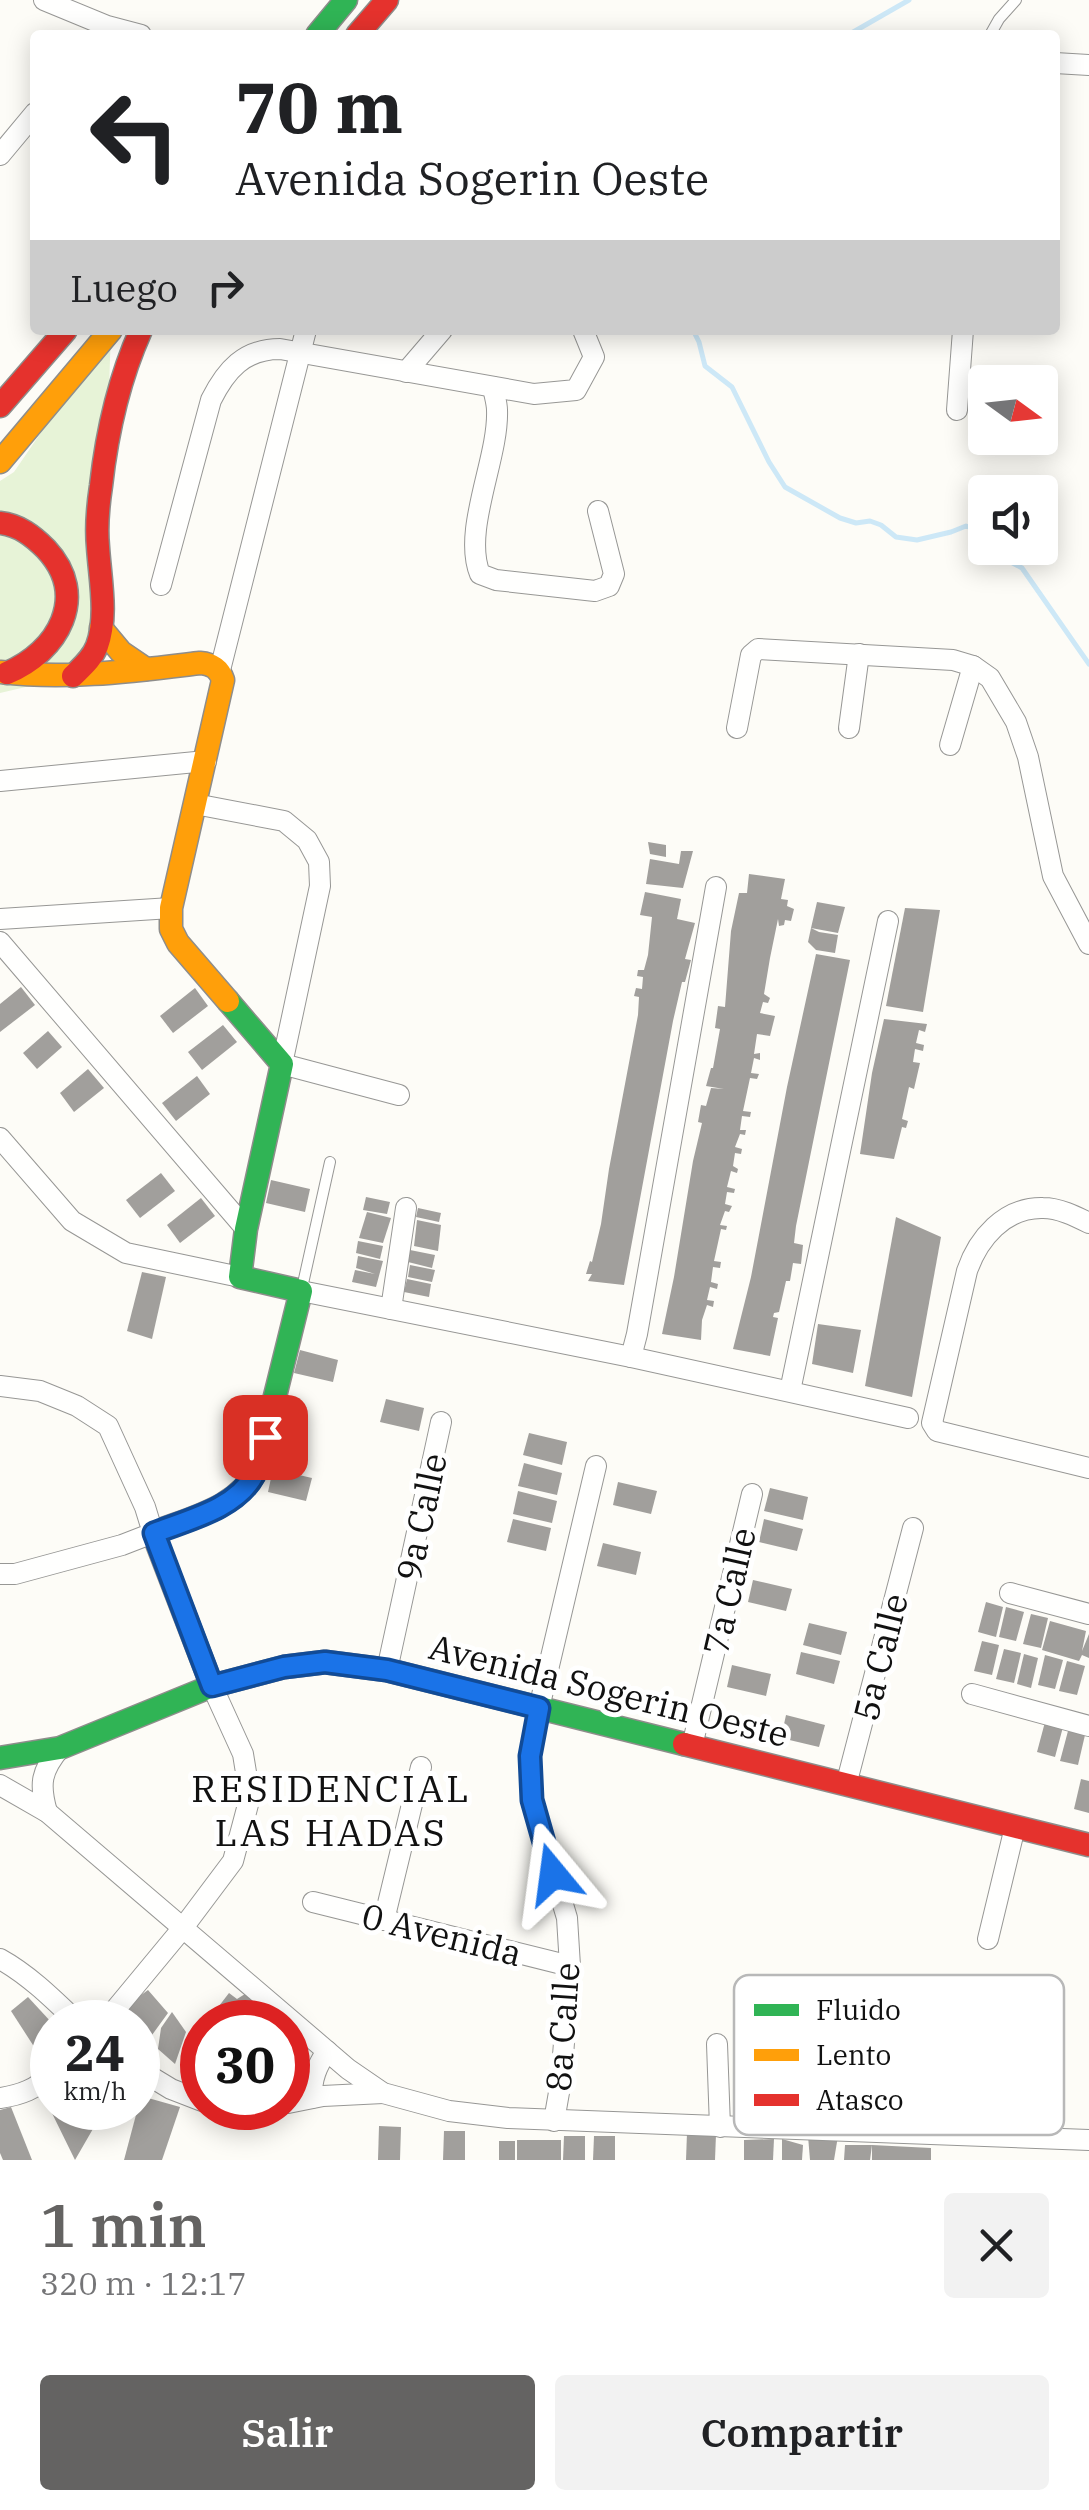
<!DOCTYPE html>
<html lang="es">
<head>
<meta charset="utf-8">
<style>
  body { margin:0; font-family:"IBM Plex Serif",serif; background:#f2f2f2; color:#202124; height:100vh; display:flex; flex-direction:column; font-size:38px; white-space:nowrap }
  * { box-sizing:border-box; margin:0 }
  p { font-size:32px; color:#757577 }
  .icon { flex:none; width:55px; height:55px; fill:none; stroke:currentColor; stroke-width:2; stroke-linecap:round; stroke-linejoin:round }
  .map { position:relative; height:2160px; overflow:hidden }
  .drawer { display:flex; flex-direction:column; background:#fff; flex:1 }
  .drawer>* { flex:none }
  .top-card { position:absolute; left:30px; top:30px; width:1030px; height:305px; border-radius:10px; box-shadow:0 5px 25px #0003; background:#fff; color:#202124; overflow:hidden }
  .needle { width:65px; rotate:105deg }
  .buttons { position:absolute; left:968px; top:365px; display:grid; gap:20px }
  .buttons a { display:grid; place-items:center; width:90px; height:90px; border-radius:10px; background:#fff; box-shadow:0 5px 25px #0003; font-size:50px }
  .speed { position:absolute; left:30px; top:2000px; display:flex; gap:20px; font-size:50px; font-weight:700; text-align:center }
  .speed>* { display:grid; place-content:center; width:130px; height:130px; border-radius:50%; background:#fff; box-shadow:0 5px 25px #0003; line-height:1 }
  .speed small { font-size:25px; font-weight:400 }
  .speed .limit { border:15px solid #d22; background:#fff; color:#111 }
  .pin { position:absolute; display:grid; place-items:center; width:85px; height:85px; color:#fff; margin:-42px; border-radius:20px; box-shadow:0 5px 15px #0006 }
  .me { position:absolute; width:110px; margin:-55px; rotate:344deg; stroke-linejoin:round; filter:drop-shadow(0 0 8px #0008) }
  .turn { display:flex; align-items:center; gap:35px; height:210px; padding:0 40px; font-size:45px }
  .turn .icon { width:130px; height:130px; stroke-width:2.5 }
  .turn b { display:block; font-size:70px; line-height:85px }
  .then { display:flex; align-items:center; height:95px; padding:0 40px; background:#0003; gap:20px; font-size:38px }
  .round { display:grid; place-items:center; flex:none; width:105px; height:105px; border-radius:10px; background:#f2f2f2 }
  .head { display:flex; align-items:center; justify-content:space-between; height:170px; padding:0 40px }
  h1 { font-size:60px; font-weight:600; line-height:75px; color:#646362 }
  .button { display:flex; gap:20px; margin-top:auto; padding:20px 40px }
  .button a { flex:1; height:115px; border-radius:10px; background:#646362; color:#fff; font-size:40px; font-weight:600; line-height:115px; text-align:center }
  .button a+a { background:#f2f2f2; color:#202124 }
  .map>svg:first-child { display:block }
  .green { fill:#e7f3d7 }
  .lines { fill:none; stroke-linecap:round; stroke-linejoin:round }
  .stream { stroke:#cde8f7; stroke-width:5 }
  .building { fill:#a19f9c }
  .lane-casing { stroke:#979795; stroke-width:12 }
  .street-casing { stroke:#979795; stroke-width:22 }
  .fast-casing { stroke:#8e8d8b; stroke-width:25 }
  .slow-casing { stroke:#8e8d8b; stroke-width:25 }
  .jam-casing { stroke:#8e8d8b; stroke-width:25 }
  .lane { stroke:#fffffe; stroke-width:10 }
  .street { stroke:#fffffe; stroke-width:20 }
  .fast { stroke:#30b455; stroke-width:22 }
  .slow { stroke:#ff9f0a; stroke-width:22 }
  .jam { stroke:#e5322d; stroke-width:22 }
  .route-casing { stroke:#114b97; stroke-width:25 }
  .route { stroke:#1a73e8; stroke-width:18 }
  .labels { text-anchor:middle; dominant-baseline:central; stroke-width:10; stroke-linejoin:round; paint-order:stroke }
  .street-label { font-size:35px; fill:#111; stroke:#fff }
  .neighbourhood-label { font-size:38px; letter-spacing:2.5px; fill:#111; stroke:#fff }
  .key { fill:#fff; stroke:#b8b8b8; stroke-width:2.5 }
  .key-label { font-size:28px; fill:#111 }
</style>
</head>
<body>
<div class="map">
<svg width="1089" height="2160" viewBox="0 0 1089 2160">
  <rect width="100%" height="100%" fill="#fdfcf7"/>
  <!-- green -->
  <path class="green" d="M111,330L101,628L73,676L0,693V481L14,472Z"/>
  <g class="lines">
    <!-- stream -->
    <g class="stream">
      <path d="M848,35L909,0"/>
      <path d="M693,330L699,342L705,366L732,387L769,462L785,487L840,518L856,523L870,521L881,525L896,537L917,540L951,532L966,526L977,530L985,547"/>
      <path d="M985,548L1022,568L1089,664"/>
    </g>
  </g>
  <!-- building -->
  <g class="building">
    <path d="M648,842L666,845V857L650,854Z"/>
    <path d="M681,851H693L683,888L646,884L650,859L679,864Z"/>
    <path d="M749,874L785,879L781,899L788,900L787,906L794,909L791,921L785,920L784,925L779,926L778,919L770,958L764,994L770,998L768,1003L763,1002L760,1013L775,1016L770,1036L757,1034L754,1054L760,1053V1060L754,1058L751,1073L759,1074L757,1079L750,1078L743,1111L751,1112L750,1117L742,1116L740,1130H746L745,1135L740,1134L735,1147L742,1149L741,1154L735,1153L733,1166L738,1169L737,1173L731,1171L727,1187L735,1189L734,1193L727,1192L725,1204L732,1206L729,1212L725,1211L720,1225L727,1226L726,1230L721,1229L714,1261L721,1262L720,1268L713,1267L711,1282L718,1284L717,1289L710,1287L707,1300L714,1301L713,1307L707,1305L702,1320L701,1340L662,1334L674,1277L693,1161L702,1123L698,1122L701,1105L706,1106L711,1088L724,1089L706,1086L711,1068H713L720,1029L715,1028L718,1006L725,1007L731,931L739,893H747Z"/>
    <path d="M645,892L681,899L677,919L695,923L685,959L691,960L685,982H682L673,1021L624,1285L588,1281L592,1274H586L590,1261L592,1262L601,1224L609,1169L638,1015L639,997L634,996L636,988L642,989L643,977L637,976L638,970H644L648,955L652,917L640,915Z"/>
    <path d="M817,902L845,907L838,933L811,928L819,932L838,935L835,953L816,950L808,942L811,928Z"/>
    <path d="M905,908L940,910L923,1012L886,1006Z"/>
    <path d="M816,954L850,960L796,1226L794,1243L803,1245L801,1264L793,1263L790,1281H786L779,1312L774,1313L773,1317L778,1318L770,1356L733,1349L751,1277L787,1087Z"/>
    <path d="M21,987L35,1005L0,1032V1004Z"/>
    <path d="M195,988L208,1006L173,1033L160,1016Z"/>
    <path d="M884,1019L927,1024L925,1032L919,1030L916,1043L924,1045L923,1051L915,1049L913,1062L920,1063L914,1089L909,1087L902,1119L908,1121L906,1128L902,1127L894,1159L860,1154L872,1073Z"/>
    <path d="M223,1025L237,1042L202,1070L188,1052Z"/>
    <path d="M48,1031L62,1047L37,1069L23,1053Z"/>
    <path d="M88,1069L104,1088L74,1112L60,1093Z"/>
    <path d="M197,1076L210,1094L176,1121L162,1103Z"/>
    <path d="M161,1173L175,1191L140,1218L126,1200Z"/>
    <path d="M271,1180L310,1189L305,1212L266,1203Z"/>
    <path d="M366,1197L390,1202L387,1214L363,1210Z"/>
    <path d="M201,1198L215,1216L180,1243L167,1225Z"/>
    <path d="M418,1208L441,1213L439,1222L416,1217Z"/>
    <path d="M367,1212L391,1218L383,1243L359,1238Z"/>
    <path d="M896,1217L941,1237L912,1397L865,1386Z"/>
    <path d="M417,1220L441,1225L438,1251L414,1246Z"/>
    <path d="M358,1241L383,1246L380,1259L356,1253Z"/>
    <path d="M410,1250L435,1255L432,1268L408,1262Z"/>
    <path d="M358,1256L383,1261L376,1287L352,1282L355,1270L375,1274L356,1268Z"/>
    <path d="M410,1265L435,1270L432,1282L408,1277Z"/>
    <path d="M142,1272L166,1277L152,1339L127,1331Z"/>
    <path d="M407,1279L431,1284L429,1297L404,1292Z"/>
    <path d="M818,1324L861,1330L853,1373L812,1364Z"/>
    <path d="M300,1350L338,1360L333,1382L294,1373Z"/>
    <path d="M386,1399L424,1408L419,1431L380,1422Z"/>
    <path d="M529,1433L567,1442L562,1465L523,1455Z"/>
    <path d="M273,1436L302,1443L297,1465L268,1458Z"/>
    <path d="M524,1463L562,1473L557,1495L518,1486Z"/>
    <path d="M273,1469L312,1478L306,1501L268,1492Z"/>
    <path d="M618,1482L657,1491L651,1514L613,1505Z"/>
    <path d="M770,1488L808,1497L803,1520L764,1511Z"/>
    <path d="M518,1491L557,1501L552,1523L513,1514Z"/>
    <path d="M513,1519L551,1528L546,1551L507,1542Z"/>
    <path d="M764,1519L803,1529L797,1551L759,1542Z"/>
    <path d="M603,1543L641,1552L636,1575L597,1566Z"/>
    <path d="M753,1580L792,1589L786,1611L748,1602Z"/>
    <path d="M986,1602L1003,1607L996,1637L978,1632Z"/>
    <path d="M1006,1607L1024,1612L1016,1641L999,1637Z"/>
    <path d="M1031,1614L1048,1618L1041,1648L1023,1644Z"/>
    <path d="M1050,1621L1086,1631L1082,1651L1089,1634V1658L1082,1655L1079,1661L1042,1650Z"/>
    <path d="M809,1623L847,1632L841,1655L803,1645Z"/>
    <path d="M982,1641L999,1645L992,1675L974,1671Z"/>
    <path d="M1004,1649L1021,1653L1014,1683L996,1679Z"/>
    <path d="M801,1652L840,1661L834,1684L796,1674Z"/>
    <path d="M1024,1654L1038,1658L1031,1688L1017,1684Z"/>
    <path d="M1045,1655L1063,1660L1055,1689L1038,1685Z"/>
    <path d="M1067,1661L1085,1666L1077,1695L1059,1691Z"/>
    <path d="M732,1665L771,1674L766,1696L727,1687Z"/>
    <path d="M786,1715L825,1725L819,1747L781,1738Z"/>
    <path d="M1045,1722L1063,1727L1055,1757L1037,1752Z"/>
    <path d="M1068,1731L1085,1735L1078,1765L1060,1761Z"/>
    <path d="M1081,1779L1089,1781V1813L1074,1809Z"/>
    <path d="M148,1990L168,2013L152,2035L157,2047L151,2052L138,2036V2022H127L118,2012Z"/>
    <path d="M229,1993L237,1999L245,1994L253,2001L239,2022H213L209,2019Z"/>
    <path d="M28,1997L52,2023V2046L42,2059L11,2011Z"/>
    <path d="M263,2005L277,2022H253Z"/>
    <path d="M172,2012L186,2032L175,2064L158,2049L161,2028Z"/>
    <path d="M52,2095V2108H105L75,2160L46,2101Z"/>
    <path d="M141,2096L180,2107L162,2160H124Z"/>
    <path d="M11,2107L32,2160H3L0,2153V2110Z"/>
    <path d="M379,2126L401,2127L400,2160H378Z"/>
    <path d="M444,2131H465V2160H443Z"/>
    <path d="M687,2133L716,2134L715,2160H686Z"/>
    <path d="M564,2136H585V2160H563Z"/>
    <path d="M594,2136H615V2160H593Z"/>
    <path d="M808,2136H838L834,2160H810Z"/>
    <path d="M774,2139L773,2160H744V2140Z"/>
    <path d="M782,2139L803,2145L802,2160H782Z"/>
    <rect x="517" y="2140" width="44" height="20"/>
    <rect x="499" y="2141" width="16" height="19"/>
    <path d="M845,2145H872L931,2148V2160H872V2145L870,2160H844Z"/>
  </g>
  <g class="lines">
    <!-- lane casing -->
    <g class="lane-casing">
      <g id="lane">
        <path d="M990,35L999,19L1016,0"/>
        <path d="M302,1288L330,1162"/>
      </g>
    </g>
    <!-- street casing -->
    <g class="street-casing">
      <g id="street">
        <path d="M44,0L107,26L141,35"/>
        <path d="M1055,63L1089,65"/>
        <path d="M0,155L35,113"/>
        <path d="M406,372L442,330"/>
        <path d="M493,387C494,394 497,403 497,410C499,458 462,530 480,574L496,580L595,591L609,586L614,574L598,511"/>
        <path d="M957,410L963,330"/>
        <path d="M161,585L211,400C226,370 244,349 280,349L534,394L576,390L594,357L583,330"/>
        <path d="M220,670L306,330"/>
        <path d="M737,728L751,655L758,649L953,660L973,666L990,678L1016,722L1028,757L1053,876L1089,944"/>
        <path d="M849,728L859,654"/>
        <path d="M950,745L973,666"/>
        <path d="M0,781L206,761"/>
        <path d="M195,804L284,821L307,840L319,862L320,886L282,1064L399,1095"/>
        <path d="M0,919L171,908"/>
        <path d="M0,942L246,1229"/>
        <path d="M0,1138L72,1221L126,1253L240,1277"/>
        <path d="M1089,1223C1075,1216 1059,1208 1043,1208C1004,1207 978,1239 967,1271L932,1423L937,1431L1089,1468"/>
        <path d="M301,1291L631,1357L908,1418"/>
        <path d="M391,1309L406,1208"/>
        <path d="M631,1357L637,1334L716,887"/>
        <path d="M0,1386L40,1391L77,1406L108,1426L145,1507L153,1533L122,1545L15,1574H0"/>
        <path d="M790,1391L888,921"/>
        <path d="M1010,1593L1089,1614"/>
        <path d="M387,1670L441,1422"/>
        <path d="M972,1694L1089,1726"/>
        <path d="M692,1746L752,1494"/>
        <path d="M0,1785L47,1812L348,2069L383,2093L449,2111L508,2118L1089,2140"/>
        <path d="M846,1785L913,1528"/>
        <path d="M47,1812C39,1784 41,1771 60,1748"/>
        <path d="M313,1902L570,1966"/>
        <path d="M384,1920L421,1767"/>
        <path d="M988,1939L1015,1827"/>
        <path d="M0,1959C29,1975 54,2000 77,2022"/>
        <path d="M105,2022L182,1929L233,1861L250,1797L243,1754L212,1686"/>
        <path d="M717,2044L720,2127"/>
        <path d="M138,2069L171,2089L202,2101"/>
        <path d="M0,2098C21,2095 36,2089 52,2074"/>
        <path d="M312,2098C311,2079 317,2066 327,2051"/>
        <path d="M288,2103L323,2096L383,2093"/>
        <path d="M232,2108H254"/>
        <path d="M554,2121L561,2081L570,1966L567,1918L532,1800L530,1756L539,1708L596,1466"/>
      </g>
    </g>
    <!-- fast casing -->
    <g class="fast-casing">
      <g id="fast">
        <path d="M317,35L346,0"/>
        <path d="M228,1001L282,1064L246,1229L240,1277L301,1291L257,1469"/>
        <path d="M0,1758L60,1748L212,1686L284,1667L325,1662L387,1670L684,1744"/>
      </g>
    </g>
    <!-- slow casing -->
    <g class="slow-casing">
      <g id="slow">
        <path d="M0,462L111,330"/>
        <path d="M101,628L121,652L146,669"/>
        <path d="M0,672C67,680 133,671 200,663C212,664 219,668 223,680L171,908V929L178,943L228,1001"/>
      </g>
    </g>
    <!-- jam casing -->
    <g class="jam-casing">
      <g id="jam">
        <path d="M357,35L387,0"/>
        <path d="M0,406L66,330"/>
        <path d="M0,523C19,525 33,536 46,549C90,596 58,652 7,673"/>
        <path d="M73,676C82,667 92,659 97,646C108,616 100,579 98,547C96,527 98,506 101,486C107,432 119,379 141,330"/>
        <path d="M212,1686L153,1533C190,1518 239,1508 257,1469"/>
        <path d="M684,1744L1089,1845"/>
      </g>
    </g>
    <!-- lane -->
    <use href="#lane" class="lane"/>
    <!-- street -->
    <use href="#street" class="street"/>
    <!-- fast -->
    <use href="#fast" class="fast"/>
    <!-- slow -->
    <use href="#slow" class="slow"/>
    <!-- jam -->
    <use href="#jam" class="jam"/>
  </g>
  <g class="lines">
    <!-- route casing -->
    <g class="route-casing">
      <path id="route" d="M265,1437C262,1449 260,1464 254,1475C236,1509 187,1520 154,1533L212,1686L284,1667L325,1662L387,1670L539,1708L530,1756L532,1800L553,1874"/>
    </g>
    <!-- route -->
    <use href="#route" class="route"/>
  </g>
  <g class="labels">
    <!-- street labels -->
    <g class="street-label">
      <text transform="translate(421 1517) rotate(-78)">9a Calle</text>
      <text transform="translate(729 1591) rotate(-77)">7a Calle</text>
      <text transform="translate(880 1657) rotate(-76)">5a Calle</text>
      <text transform="translate(609 1690) rotate(14)">Avenida Sogerin Oeste</text>
      <text transform="translate(442 1934) rotate(14)">0 Avenida</text>
      <text transform="translate(562 2027) rotate(-86)">8a Calle</text>
    </g>
    <!-- neighbourhood labels -->
    <g class="neighbourhood-label">
      <text x="331" y="1787">RESIDENCIAL<tspan x="331" dy="44">LAS HADAS</tspan></text>
    </g>
  </g>
  <!-- legend -->
  <rect x="734" y="1975" width="330" height="160" rx="15" class="key"/>
  <rect x="754" y="2004" width="45" height="12" fill="#30b455"/>
  <rect x="754" y="2049" width="45" height="12" fill="#ff9f0a"/>
  <rect x="754" y="2094" width="45" height="12" fill="#e5322d"/>
  <g class="key-label">
    <text x="816" y="2020">Fluido</text>
    <text x="816" y="2065">Lento</text>
    <text x="816" y="2110">Atasco</text>
  </g>
</svg>
<div class="buttons">
<a><svg class="needle" viewBox="-14 -14 28 28"><path d="M0-13l5 13h-10z" fill="#e53935"/><path d="M0 13l5-13h-10z" fill="#757577"/></svg></a>
<a><svg class="icon" aria-label="sound" viewBox="0 0 24 24"><path d="M4 9h4l5-4v14l-5-4H4zM17 9q2 3 0 6"/></svg></a>
</div>
<div class="speed"><div>24<small>km/h</small></div><div class="limit">30</div></div>
<div class="pin" style="left:265px;top:1437px;background:#d93025"><svg class="icon" aria-label="arrive" viewBox="0 0 24 24"><path d="M6 21V4h12l-3 4 3 4H6"/></svg></div>
<svg class="me" style="left:553px;top:1874px" viewBox="-20 -20 40 40"><path d="M0-17L14 15 0 8-14 15z" fill="#1a73e8" stroke="#fff" stroke-width="4"/></svg>
<div class="top-card">
<div class="turn"><svg class="icon" aria-label="left" viewBox="0 0 24 24"><path d="M17 20v-9H6M10 6l-5 5 5 5"/></svg><div><b>70 m</b>Avenida Sogerin Oeste</div></div>
<div class="then">Luego<svg class="icon" aria-label="right" viewBox="0 0 24 24"><path d="M7 20v-9h11M14 6l5 5-5 5"/></svg></div>
</div>
</div>
<section class="drawer">
<div class="head"><div><h1>1 min</h1><p>320 m · 12:17</p></div><a class="round"><svg class="icon" aria-label="close" viewBox="0 0 24 24"><path d="M6 6l12 12M18 6L6 18"/></svg></a></div>
<div class="button"><a>Salir</a><a>Compartir</a></div>
</section>
</body>
</html>
